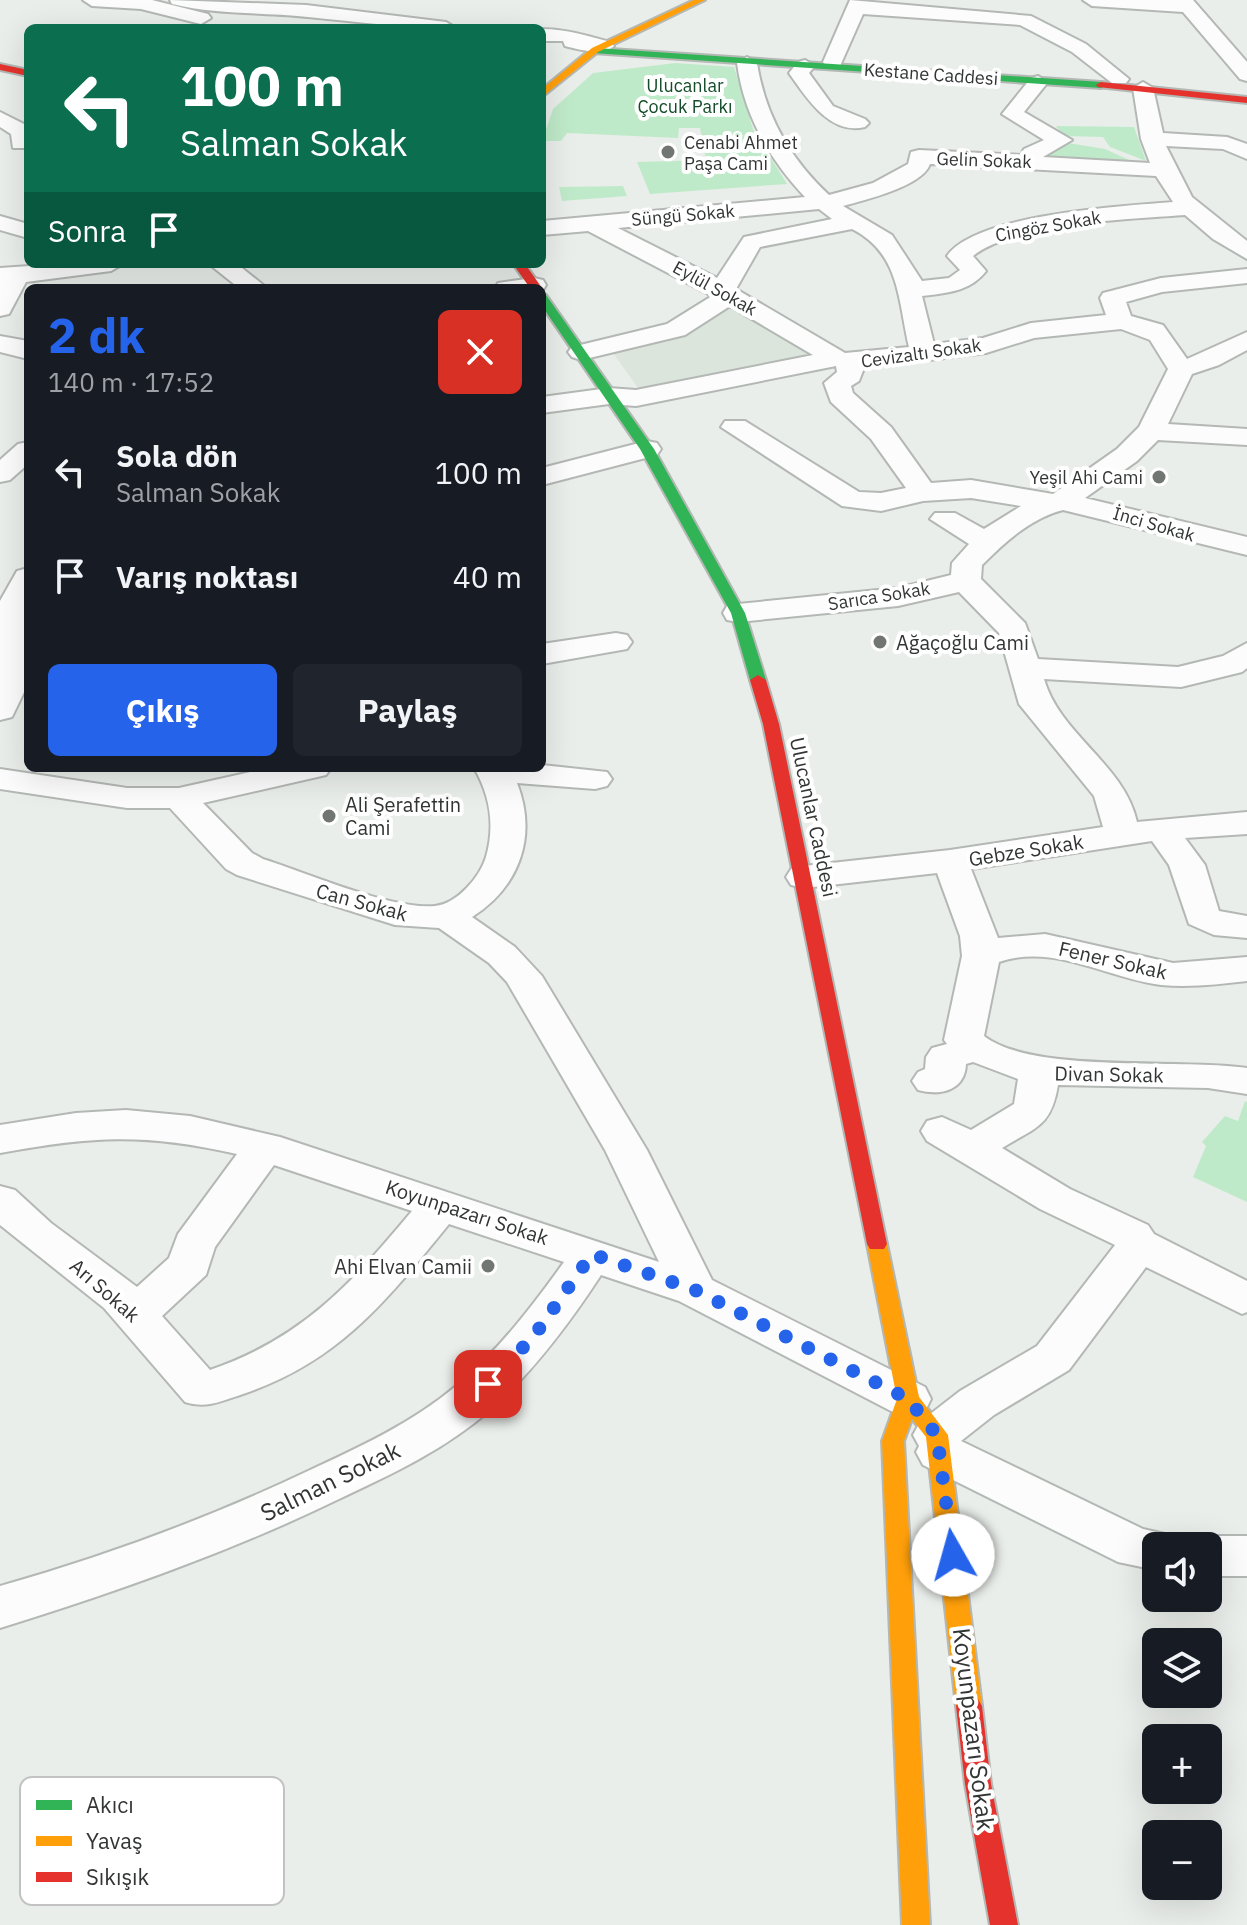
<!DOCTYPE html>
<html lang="tr">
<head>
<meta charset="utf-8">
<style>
  body { margin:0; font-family:"IBM Plex Sans",sans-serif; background:#20242c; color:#f1f3f6; height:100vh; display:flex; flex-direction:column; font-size:30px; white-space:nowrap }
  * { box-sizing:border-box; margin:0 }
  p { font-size:26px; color:#9ea1a6 }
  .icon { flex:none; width:44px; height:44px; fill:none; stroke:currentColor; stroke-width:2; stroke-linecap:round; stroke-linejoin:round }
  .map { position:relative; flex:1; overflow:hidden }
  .sheet { position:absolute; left:24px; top:284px; width:522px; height:488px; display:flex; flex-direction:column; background:#171b24; border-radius:12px; box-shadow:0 8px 32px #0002 }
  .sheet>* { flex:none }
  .guide { position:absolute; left:24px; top:24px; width:522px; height:244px; border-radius:12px; box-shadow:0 8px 32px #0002; background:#0b6e4f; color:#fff; overflow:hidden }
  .fabs { position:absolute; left:1142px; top:1532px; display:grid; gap:16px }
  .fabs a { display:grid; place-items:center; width:80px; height:80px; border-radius:12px; background:#171b24; box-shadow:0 8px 32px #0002; font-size:40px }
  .pin { position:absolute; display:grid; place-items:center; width:68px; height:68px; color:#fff; margin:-34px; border-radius:16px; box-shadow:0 4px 12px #0006 }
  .me { position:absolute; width:88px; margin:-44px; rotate:353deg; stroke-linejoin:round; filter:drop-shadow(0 0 6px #0008) }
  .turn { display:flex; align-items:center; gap:28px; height:168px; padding:0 24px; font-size:36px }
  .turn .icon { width:104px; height:104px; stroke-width:2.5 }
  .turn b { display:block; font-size:56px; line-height:68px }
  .then { display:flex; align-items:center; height:76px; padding:0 24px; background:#0003; gap:16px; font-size:30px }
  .round { display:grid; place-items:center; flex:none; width:84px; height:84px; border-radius:12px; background:#20242c }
  .head { display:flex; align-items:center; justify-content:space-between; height:136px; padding:0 24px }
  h1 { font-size:48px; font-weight:700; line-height:60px; color:#2563eb }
  .cta { display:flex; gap:16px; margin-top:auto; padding:16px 24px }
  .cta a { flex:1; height:92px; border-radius:12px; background:#2563eb; color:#fff; font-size:32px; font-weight:700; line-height:92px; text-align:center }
  .cta a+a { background:#20242c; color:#f1f3f6 }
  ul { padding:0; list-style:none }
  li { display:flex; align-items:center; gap:24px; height:104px; padding:0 24px }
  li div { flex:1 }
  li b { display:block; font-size:30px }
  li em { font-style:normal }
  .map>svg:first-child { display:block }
  .built { fill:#dbe5dc }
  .green { fill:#bfeac9 }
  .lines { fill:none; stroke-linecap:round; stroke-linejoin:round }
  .street-casing { stroke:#b4b8b5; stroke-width:4 }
  .fast-casing { stroke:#b4b8b5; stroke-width:4 }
  .slow-casing { stroke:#b4b8b5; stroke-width:4 }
  .jam-casing { stroke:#b4b8b5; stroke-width:4 }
  .street { fill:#fcfcfc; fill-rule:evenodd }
  .fast { fill:#30b455; fill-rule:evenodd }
  .slow { fill:#ff9f0a; fill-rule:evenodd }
  .jam { fill:#e5322d; fill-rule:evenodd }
  .route { stroke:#2563eb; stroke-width:14; stroke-dasharray:0 25.2 }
  .poi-dot { fill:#727673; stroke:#fff; stroke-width:3 }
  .labels { text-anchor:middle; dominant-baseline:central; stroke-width:8; stroke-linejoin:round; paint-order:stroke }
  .far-street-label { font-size:18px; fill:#323533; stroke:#fff }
  .far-park-label { font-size:18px; fill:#124c28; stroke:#fff }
  .far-poi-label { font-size:18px; fill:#323533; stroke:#fff; text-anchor:start }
  .poi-label { font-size:20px; fill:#323533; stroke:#fff; text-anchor:start }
  .street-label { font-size:20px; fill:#323533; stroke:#fff }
  .near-street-label { font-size:24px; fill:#323533; stroke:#fff }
  .key { fill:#fff; stroke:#c2c2c2; stroke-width:2 }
  .key-label { font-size:22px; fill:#323533 }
</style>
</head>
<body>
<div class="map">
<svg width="1247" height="1925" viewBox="0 0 1247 1925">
  <rect width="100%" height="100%" fill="#eaeeea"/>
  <!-- built -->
  <path class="built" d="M724,308H742L820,355L643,395L611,350Z"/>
  <!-- green -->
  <g class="green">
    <path d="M675,63L734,67L753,129L787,184L650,194L637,162L706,160L700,128H679L678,138L567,133L561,141H542L553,109L593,73Z"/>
    <path d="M1056,126L1134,127L1146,161L1110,147L1103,137L1063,136Z"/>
    <path d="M1062,142L1105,149L1138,164L1041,157Z"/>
    <path d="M623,186L627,196L562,201L559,187Z"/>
    <path d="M1245,1101L1247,1102V1202L1193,1177L1206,1146L1202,1142L1225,1116L1238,1121Z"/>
  </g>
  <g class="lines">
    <!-- street casing -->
    <g class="street-casing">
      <g id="street">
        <path d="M83,0H152L208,14L211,18L201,24L141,9L92,6Z"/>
        <path d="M170,0L306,5L446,22L456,28C405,28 358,22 308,17C262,12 217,15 172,4Z"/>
        <path d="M850,0L1031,16L1086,44L1129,79L1126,83H1112L1072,52L1020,25L863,14L840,66H826L823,62Z"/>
        <path d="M1083,0H1193L1247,62V81L1240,79L1183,12L1092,6Z"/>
        <path d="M542,29C567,29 587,36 611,42L614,46C603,56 580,50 565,46L563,41H542Z"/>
        <path d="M747,57L757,63C765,115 790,159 829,195L873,183L908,164L911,152L919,150L1021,155L1024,149L1044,140L1002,114L1031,78L1038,76L1048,82L1024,112L1072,140L1043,157L1150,163L1141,139L1133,88L1143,82L1153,88L1163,133L1227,137L1247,144V159L1223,149L1166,146L1192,197L1247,241V259L1213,239L1185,215C1131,219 1014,223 973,256L986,271C970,292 946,293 922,296L934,344L983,338L1031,323L1106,315L1100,298L1103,293L1161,278L1247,269V283L1162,292L1126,302L1131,316L1163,325L1187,359L1247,332V350L1219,365L1192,374L1168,424L1247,429V445L1158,440L1137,461L1085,498L1247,537V555L1063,510C1031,518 1005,542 982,565L981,579L1025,623L1038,659L1178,667L1223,656L1247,643V668L1242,672L1181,687L1044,679C1060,735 1124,764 1137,822L1247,812V834L1185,838L1205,865L1219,911L1247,916V938L1214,935L1189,924L1169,865L1152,841L971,869L998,938L1045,934L1173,963L1247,957V981C1219,984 1190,988 1161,985C1107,978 1053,943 999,962L984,1036C1033,1074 1180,1058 1247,1068V1094L1208,1088L1058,1085C1051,1127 1036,1127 1002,1148L1070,1189L1148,1225L1154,1234L1247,1281V1312L1242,1314L1146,1267L1069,1370L994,1415L961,1441L1143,1529L1174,1536L1179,1546H1156V1570L1118,1562L923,1465L916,1452L919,1446L913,1435L920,1422L960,1391L1037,1346L1115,1245L1040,1209L927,1141L921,1131L927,1121L942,1117L971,1130L1014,1104L1018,1079L973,1062L966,1064C965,1091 940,1096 918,1090L912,1081L918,1072L925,1069L926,1057L932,1048L947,1044L944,1040L962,956L960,936L937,873L804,888L791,885L786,877L791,869L804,866L950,850L1103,827L1094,796L1019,704L999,633L959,592L898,606L738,622L727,620L723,613L727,606L738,604L898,588L951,575L952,563L969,544L930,519L935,513H955L984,529L1021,506L971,498L923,501L881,511L842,506L721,427L725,421H745L859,492L881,493L906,488L871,439L831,402L824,383L837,372L836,366L636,406L609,404L542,413V397L609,388L636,390L813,355L730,306L685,335L581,360L572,357L568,352L572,347L667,324L712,296L588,231L542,235V221L805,197C769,159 744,115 737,63ZM930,164L1156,176L1173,202C1123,206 976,214 947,256L960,270L949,278L922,281L892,235L843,206C865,200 923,186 930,164ZM819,209L832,219L744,237L717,278L618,228ZM852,229C900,253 898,300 909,347L845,353L736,289L760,247ZM1121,329L1150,340L1168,369L1139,427L1117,449L1053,494L971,480L931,483L891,427L853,393L851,386L859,381L864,368L986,353L1034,338Z"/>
        <path d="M805,60L815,66L809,73L833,106L865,119L869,123L865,127C830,136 806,97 789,73L798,62Z"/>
        <path d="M0,112L28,126V148H13L11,134L0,127Z"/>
        <path d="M0,216L28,224V238L0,230Z"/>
        <path d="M59,264H123L111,271L26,282L9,314L0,316V268Z"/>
        <path d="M209,264H237L267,288H239Z"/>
        <path d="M534,278L543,280L546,285L543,290L495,288L498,283Z"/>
        <path d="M0,336L28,341V359L0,352Z"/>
        <path d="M647,441L657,443L661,449L657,455L542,485V468Z"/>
        <path d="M28,442V464L10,480L0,482V460L18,444Z"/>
        <path d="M28,568L27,686L12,717L0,720V601L17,571Z"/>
        <path d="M616,633L627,635L632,642L627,649L542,664V644Z"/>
        <path d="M542,765L607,772L612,779L607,786L595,789L517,783C538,837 519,887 472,917L515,947L542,976L647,1150L712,1280L925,1387L931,1399L925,1411L908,1416L891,1411L679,1301L601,1275C569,1324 534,1371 490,1410C446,1449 392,1474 339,1499C230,1552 116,1592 0,1628V1586C106,1556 209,1518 308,1471C360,1447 412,1423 456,1386C498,1351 532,1307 564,1262L449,1224C387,1300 340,1361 243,1394C222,1401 206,1409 185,1402L104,1308L0,1225V1186L15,1190L51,1223L137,1287L169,1258L178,1234L237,1154C144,1133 93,1136 0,1153V1125L76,1113L126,1110L190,1116L280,1137L659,1262L605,1150L507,982L489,963L439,928L395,925L237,875L226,869L170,808H127L0,789V769L127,788H179L268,768H331L326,775L203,803L252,853L263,859C307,873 392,910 435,906C457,904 480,877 486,857C495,826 490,795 474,768H542ZM274,1165L412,1211C351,1284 303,1338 210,1370L162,1316L206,1275L215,1247Z"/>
        <path d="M1208,1536H1247V1576H1208V1546H1188Z"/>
      </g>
    </g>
    <!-- fast casing -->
    <g class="fast-casing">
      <g id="fast">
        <path d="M596,48L1101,82L1106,85L1101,88L593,53Z"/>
        <path d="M542,293L546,295L654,449L745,613L766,680L763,683L758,685L750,680L731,613L640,449L542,306Z"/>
      </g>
    </g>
    <!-- slow casing -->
    <g class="slow-casing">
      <g id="slow">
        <path d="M694,0H705L598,52L542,97V89L592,48Z"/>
        <path d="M877,1237L884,1239L887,1244L919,1397L948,1435L982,1706L978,1713L969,1717L960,1713L956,1706L926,1437L912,1419L904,1441L930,1925H902L882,1441L897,1399L867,1244L870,1239Z"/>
      </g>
    </g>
    <!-- jam casing -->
    <g class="jam-casing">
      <g id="jam">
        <path d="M0,64L28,70V76L0,70Z"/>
        <path d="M1101,82L1247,97V103L1098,87L1096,85Z"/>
        <path d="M513,264H525L542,288H530Z"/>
        <path d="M758,675L766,680L779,724L887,1244L884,1249H870L867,1244L763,724L750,680Z"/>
        <path d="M969,1695L978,1699L982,1706L991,1784L1018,1925H990L965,1784L956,1706L960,1699Z"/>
      </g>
    </g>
    <!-- street -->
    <use href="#street" class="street"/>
    <!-- fast -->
    <use href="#fast" class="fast"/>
    <!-- slow -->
    <use href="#slow" class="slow"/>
    <!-- jam -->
    <use href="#jam" class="jam"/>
  </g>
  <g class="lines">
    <!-- route -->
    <path class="route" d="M488,1384L534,1336L592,1254L695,1290L908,1399L937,1435L953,1555"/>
  </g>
  <!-- markers -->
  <g class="poi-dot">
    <circle cx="668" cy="152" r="8"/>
    <circle cx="1159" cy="477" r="8"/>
    <circle cx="880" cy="642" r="8"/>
    <circle cx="329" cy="816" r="8"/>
    <circle cx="488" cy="1266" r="8"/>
  </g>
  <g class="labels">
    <!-- far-street labels -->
    <g class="far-street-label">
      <text transform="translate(931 74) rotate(4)">Kestane Caddesi</text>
      <text transform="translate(984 160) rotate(2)">Gelin Sokak</text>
      <text transform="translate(683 215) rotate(-5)">Süngü Sokak</text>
      <text transform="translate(1048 226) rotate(-10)">Cingöz Sokak</text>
      <text transform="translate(715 288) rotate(29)">Eylül Sokak</text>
      <text transform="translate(921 353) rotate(-8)">Cevizaltı Sokak</text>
      <text transform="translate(1154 524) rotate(16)">İnci Sokak</text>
      <text transform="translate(879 596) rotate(-9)">Sarıca Sokak</text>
    </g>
    <!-- far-park labels -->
    <g class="far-park-label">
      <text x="685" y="85">Ulucanlar<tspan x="685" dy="21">Çocuk Parkı</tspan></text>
    </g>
    <!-- far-poi labels -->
    <g class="far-poi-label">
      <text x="684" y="142">Cenabi Ahmet<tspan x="684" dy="21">Paşa Cami</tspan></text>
      <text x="1143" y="477" text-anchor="end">Yeşil Ahi Cami</text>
    </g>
    <!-- poi labels -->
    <g class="poi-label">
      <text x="896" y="642">Ağaçoğlu Cami</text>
      <text x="345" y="804">Ali Şerafettin<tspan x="345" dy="23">Cami</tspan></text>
      <text x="472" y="1266" text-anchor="end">Ahi Elvan Camii</text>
    </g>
    <!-- street labels -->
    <g class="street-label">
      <text transform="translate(814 817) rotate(78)">Ulucanlar Caddesi</text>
      <text transform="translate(1026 850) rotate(-9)">Gebze Sokak</text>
      <text transform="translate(362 902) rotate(15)">Can Sokak</text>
      <text transform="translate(1113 960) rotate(13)">Fener Sokak</text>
      <text transform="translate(1109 1074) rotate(1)">Divan Sokak</text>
      <text transform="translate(467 1212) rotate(18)">Koyunpazarı Sokak</text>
      <text transform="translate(105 1290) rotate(41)">Arı Sokak</text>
    </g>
    <!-- near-street labels -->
    <g class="near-street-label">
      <text transform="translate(330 1481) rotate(-26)">Salman Sokak</text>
      <text transform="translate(974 1729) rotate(83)">Koyunpazarı Sokak</text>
    </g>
  </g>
  <!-- legend -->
  <rect x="20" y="1777" width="264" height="128" rx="12" class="key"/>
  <rect x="36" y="1800" width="36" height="10" fill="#30b455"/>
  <rect x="36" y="1836" width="36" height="10" fill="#ff9f0a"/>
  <rect x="36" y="1872" width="36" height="10" fill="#e5322d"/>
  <g class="key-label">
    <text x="86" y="1813">Akıcı</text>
    <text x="86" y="1849">Yavaş</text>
    <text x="86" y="1885">Sıkışık</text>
  </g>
</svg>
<div class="fabs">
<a><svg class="icon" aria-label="sound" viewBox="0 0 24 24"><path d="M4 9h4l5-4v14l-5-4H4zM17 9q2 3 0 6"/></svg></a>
<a><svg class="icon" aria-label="layers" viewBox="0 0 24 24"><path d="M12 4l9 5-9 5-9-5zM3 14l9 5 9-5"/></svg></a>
<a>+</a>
<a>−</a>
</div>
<div class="pin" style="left:488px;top:1384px;background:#d93025"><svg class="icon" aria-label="arrive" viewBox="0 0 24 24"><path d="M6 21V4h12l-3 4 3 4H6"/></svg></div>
<svg class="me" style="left:953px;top:1555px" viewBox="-20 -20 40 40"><circle r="19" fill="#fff"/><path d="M0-13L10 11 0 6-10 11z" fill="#2563eb"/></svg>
<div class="guide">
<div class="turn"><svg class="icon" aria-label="left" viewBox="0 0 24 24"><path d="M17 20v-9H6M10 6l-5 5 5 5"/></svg><div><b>100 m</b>Salman Sokak</div></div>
<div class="then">Sonra<svg class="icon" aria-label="arrive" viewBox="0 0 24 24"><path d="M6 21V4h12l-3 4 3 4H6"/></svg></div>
</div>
<section class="sheet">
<div class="head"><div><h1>2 dk</h1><p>140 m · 17:52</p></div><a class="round" style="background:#d93025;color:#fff"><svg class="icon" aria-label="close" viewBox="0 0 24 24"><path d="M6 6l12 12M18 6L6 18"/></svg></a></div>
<ul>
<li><svg class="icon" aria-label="left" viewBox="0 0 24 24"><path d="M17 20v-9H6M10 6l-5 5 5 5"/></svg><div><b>Sola dön</b><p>Salman Sokak</p></div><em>100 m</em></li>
<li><svg class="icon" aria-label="arrive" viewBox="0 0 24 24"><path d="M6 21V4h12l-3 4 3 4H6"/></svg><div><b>Varış noktası</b></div><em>40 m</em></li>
</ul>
<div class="cta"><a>Çıkış</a><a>Paylaş</a></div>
</section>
</div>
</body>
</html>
